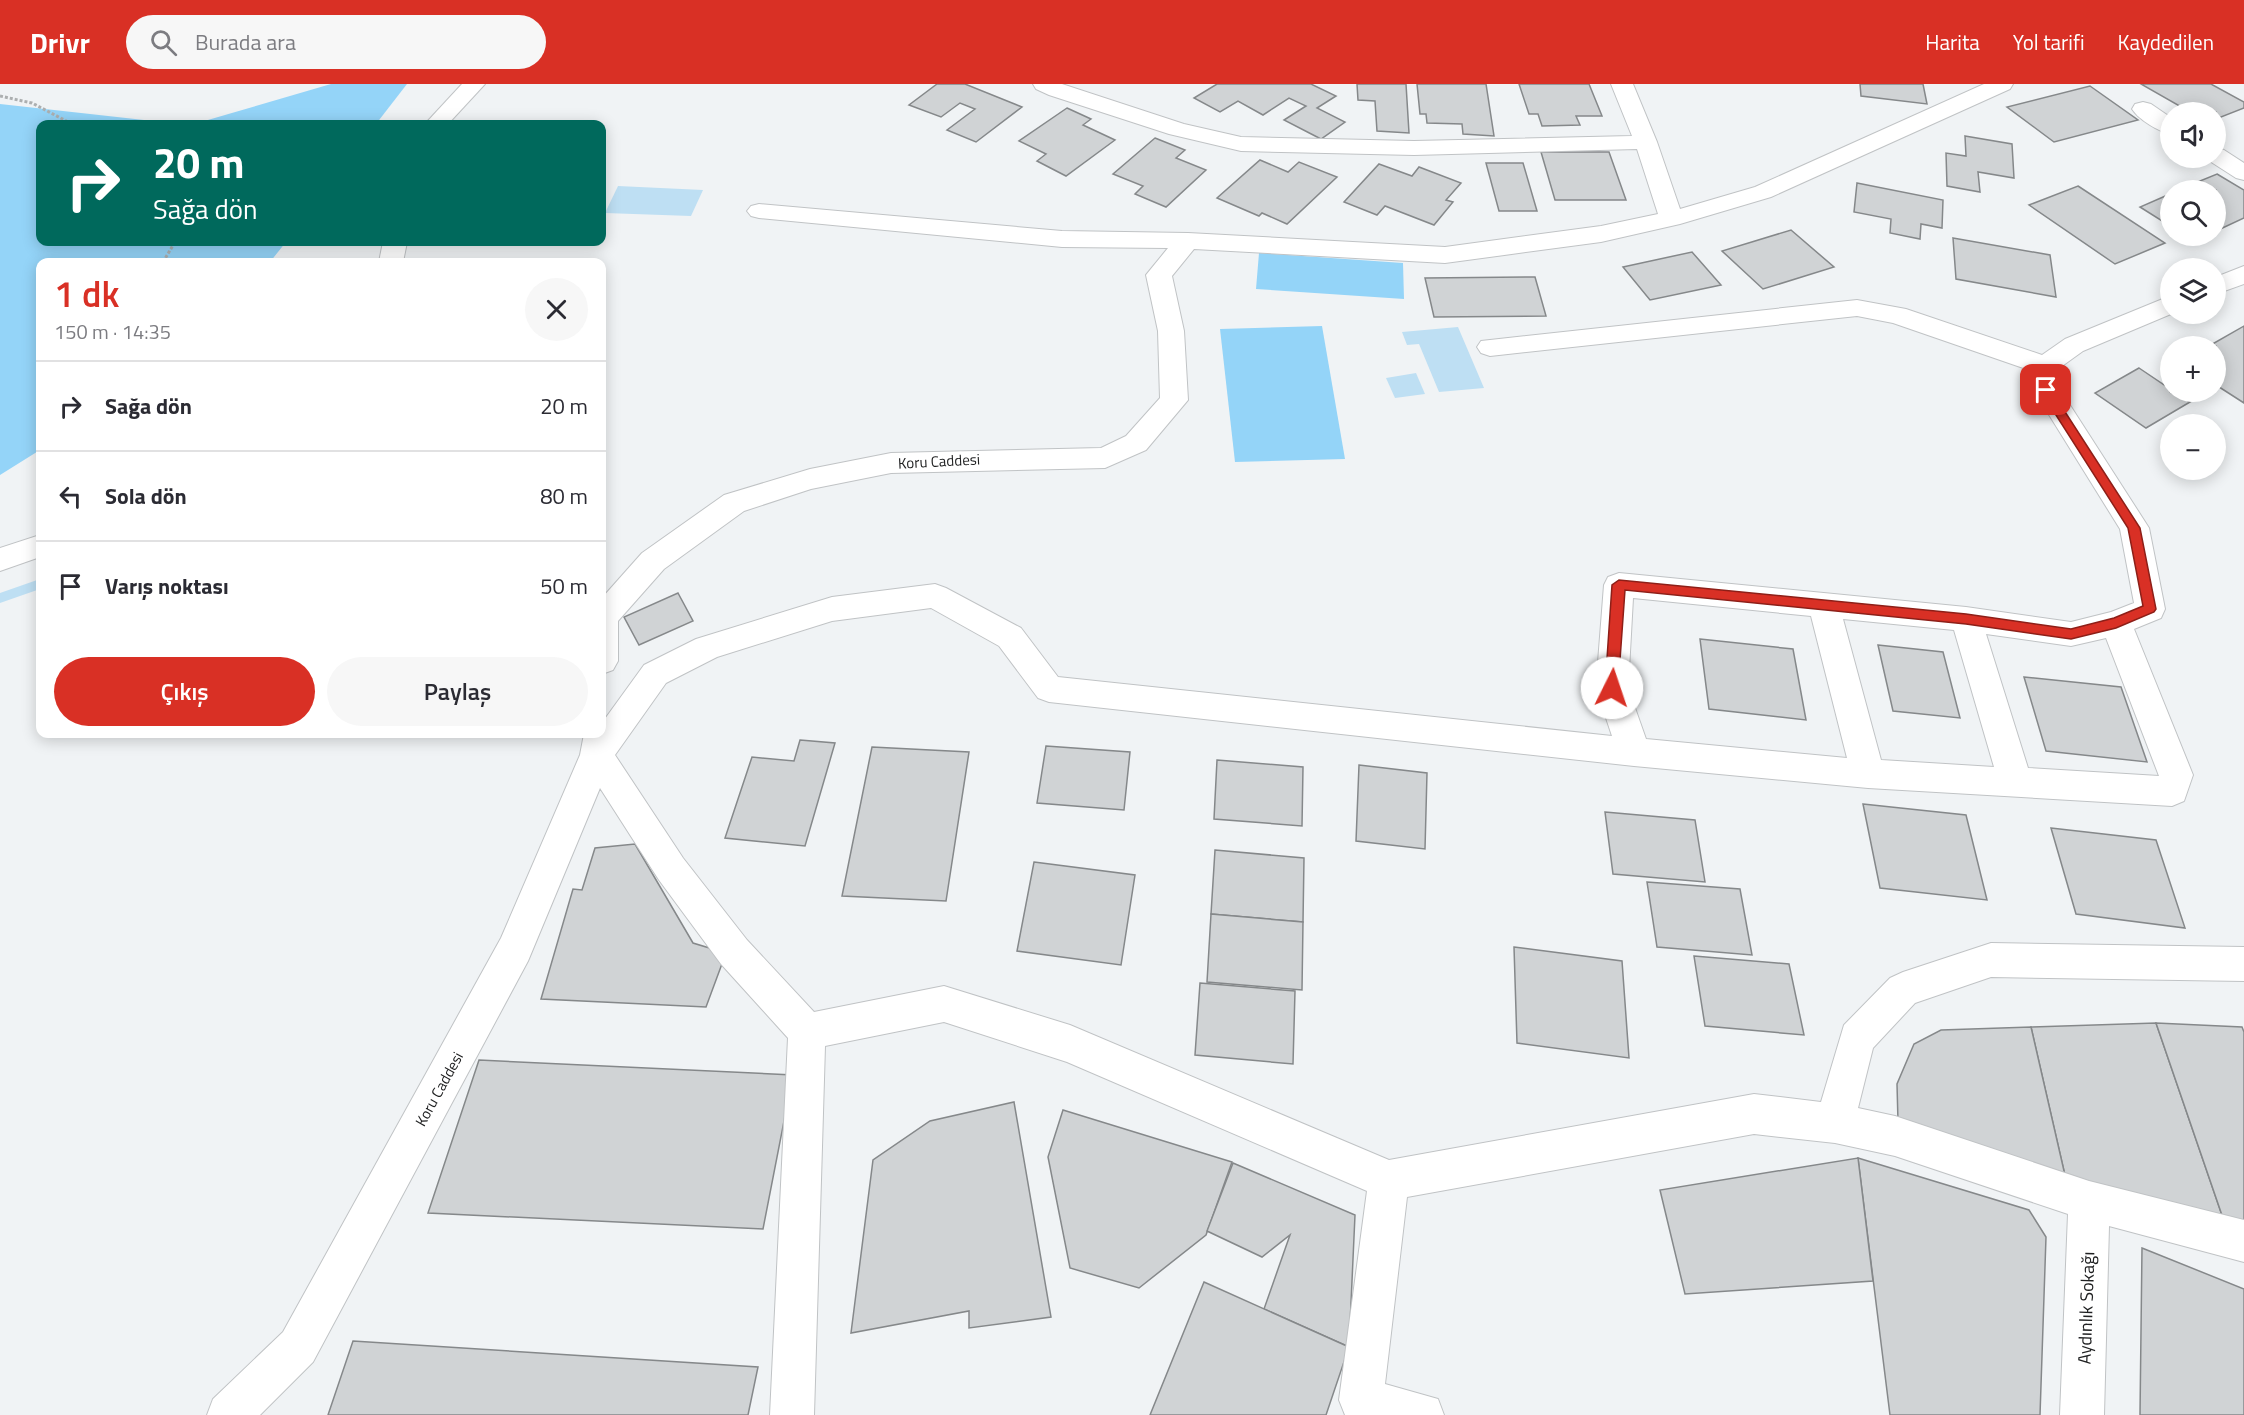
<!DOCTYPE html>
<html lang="tr">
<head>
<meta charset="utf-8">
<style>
  body { margin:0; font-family:"Titillium Web",sans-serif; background:#f7f7f7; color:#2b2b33; height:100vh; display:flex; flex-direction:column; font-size:22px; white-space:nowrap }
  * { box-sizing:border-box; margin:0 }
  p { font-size:20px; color:#7c7c81 }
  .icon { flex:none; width:33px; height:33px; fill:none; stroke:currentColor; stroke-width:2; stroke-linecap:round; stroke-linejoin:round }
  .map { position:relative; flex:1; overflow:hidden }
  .details { position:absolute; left:36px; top:174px; width:570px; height:480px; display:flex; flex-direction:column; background:#fff; border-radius:12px; box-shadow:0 3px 15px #0003 }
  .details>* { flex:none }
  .guide { position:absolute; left:36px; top:36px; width:570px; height:126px; border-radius:12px; box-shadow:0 3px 15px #0003; background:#00695c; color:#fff; overflow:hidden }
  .controls { position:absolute; left:2160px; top:18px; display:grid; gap:12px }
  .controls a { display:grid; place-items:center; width:66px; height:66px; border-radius:50%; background:#fff; box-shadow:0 3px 15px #0003; font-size:30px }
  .pin { position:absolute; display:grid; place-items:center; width:51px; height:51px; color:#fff; margin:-26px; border-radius:12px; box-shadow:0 3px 9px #0006 }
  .me { position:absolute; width:66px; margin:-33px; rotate:4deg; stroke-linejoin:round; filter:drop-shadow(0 0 4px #0008) }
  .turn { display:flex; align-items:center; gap:21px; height:126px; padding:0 18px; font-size:27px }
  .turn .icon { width:78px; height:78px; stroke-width:2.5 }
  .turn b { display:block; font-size:42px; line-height:51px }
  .round { display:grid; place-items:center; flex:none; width:63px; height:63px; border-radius:32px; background:#f7f7f7 }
  .head { display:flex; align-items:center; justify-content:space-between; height:102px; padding:0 18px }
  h1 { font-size:36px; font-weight:600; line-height:45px; color:#d93025 }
  .cta { display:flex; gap:12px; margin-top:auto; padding:12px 18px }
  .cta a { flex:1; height:69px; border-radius:36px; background:#d93025; color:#fff; font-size:24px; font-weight:600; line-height:69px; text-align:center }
  .cta a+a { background:#f7f7f7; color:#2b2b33 }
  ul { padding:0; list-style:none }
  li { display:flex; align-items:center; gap:18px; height:90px; padding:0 18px; border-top:2px solid #e1e1e2 }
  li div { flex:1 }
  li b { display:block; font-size:22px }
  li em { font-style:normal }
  header { display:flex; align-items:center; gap:36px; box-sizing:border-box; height:84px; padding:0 30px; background:#d93025; color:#fff }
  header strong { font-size:28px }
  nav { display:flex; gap:33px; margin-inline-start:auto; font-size:21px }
  .search { width:420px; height:54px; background:#f7f7f7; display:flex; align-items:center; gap:15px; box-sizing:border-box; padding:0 21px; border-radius:33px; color:#7c7c81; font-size:22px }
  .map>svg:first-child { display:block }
  .green { fill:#94d4f8 }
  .water { fill:#bedff3 }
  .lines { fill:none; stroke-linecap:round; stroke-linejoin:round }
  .stream { fill:#bedff3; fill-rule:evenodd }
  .building { fill:#d0d3d5; stroke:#85888a; stroke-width:1.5 }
  .minor-casing { stroke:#c0c3c5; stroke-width:2 }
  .path { stroke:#acafb0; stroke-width:3; stroke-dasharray:3 2; stroke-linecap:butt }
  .minor { fill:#fff; fill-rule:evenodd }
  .route { fill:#d93025; stroke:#8d1f18; stroke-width:1.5 }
  .labels { text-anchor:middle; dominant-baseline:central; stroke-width:6; stroke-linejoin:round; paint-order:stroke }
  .street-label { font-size:15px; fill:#202122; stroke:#fff }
  .near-street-label { font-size:18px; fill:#202122; stroke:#fff }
</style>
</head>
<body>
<header>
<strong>Drivr</strong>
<div class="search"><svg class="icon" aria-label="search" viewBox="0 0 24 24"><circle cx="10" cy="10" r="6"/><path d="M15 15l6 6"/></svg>Burada ara</div>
<nav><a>Harita</a><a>Yol tarifi</a><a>Kaydedilen</a></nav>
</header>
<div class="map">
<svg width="2244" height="1331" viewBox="0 0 2244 1331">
  <rect width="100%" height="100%" fill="#f0f3f5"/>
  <!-- green -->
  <g class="green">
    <path d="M331,0H407L376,40H194Z"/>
    <path d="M0,20L180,40H40V158H286L270,178H40V366L0,391Z"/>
    <path d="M1259,169L1403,179L1404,215L1256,205Z"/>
    <path d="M1322,242L1345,375L1235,378L1220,245Z"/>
  </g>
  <!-- water -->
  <g class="water">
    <path d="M618,102L703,106L691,132L605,129Z"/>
    <path d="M1458,243L1484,304L1439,308L1419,260L1407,261L1402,248Z"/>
    <path d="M1416,289L1425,310L1395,314L1386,294Z"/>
  </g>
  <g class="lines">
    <!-- stream -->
    <path class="stream" d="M40,495V505L0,519V509Z"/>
  </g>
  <!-- building -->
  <g class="building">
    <path d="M937,0H965L1022,23L976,58L947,46L975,25L960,19L941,33L909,21Z"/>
    <path d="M1217,0H1311L1336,12L1317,24L1345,38L1321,55L1284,36L1306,22L1289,14L1263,31L1238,17L1220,28L1194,14Z"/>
    <path d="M1357,0H1406L1409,49L1377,47L1375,17L1358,16Z"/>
    <path d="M1417,0H1486L1494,52L1463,50L1462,40L1427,39L1426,30H1420Z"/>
    <path d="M1519,0H1589L1602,32H1576L1580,41L1542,42L1538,30H1529Z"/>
    <path d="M1860,0H1923L1927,20L1861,12Z"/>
    <path d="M2141,0H2211L2244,18V24L2216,35V28H2190Z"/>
    <path d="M2090,2L2138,36L2054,58L2007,23Z"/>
    <path d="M1067,24L1091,35L1083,41L1115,56L1066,92L1037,77L1046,70L1019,57Z"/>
    <path d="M1965,52L2012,60L2014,94L1978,88L1980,108L1947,102L1946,69L1966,72Z"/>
    <path d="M1155,54L1185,66L1176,74L1206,86L1166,123L1135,110L1143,102L1113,90Z"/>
    <path d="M1541,68H1609L1626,116H1555Z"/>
    <path d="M1260,76L1288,88L1299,78L1337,93L1287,140L1262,129L1259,132L1217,114Z"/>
    <path d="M1486,79H1523L1537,127H1499Z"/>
    <path d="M1379,80L1412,92L1419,83L1461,99L1446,116L1453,118L1434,141L1385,122L1377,131L1344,118Z"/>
    <path d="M2217,90L2244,106V134L2216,147V106H2178Z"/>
    <path d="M1857,99L1943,116L1942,144L1921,140L1920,155L1890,149L1891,135L1854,128Z"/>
    <path d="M2078,102L2165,159L2115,180L2029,121Z"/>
    <path d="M2170,110V142L2140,123Z"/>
    <path d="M1791,146L1834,183L1763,205L1722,167Z"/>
    <path d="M1953,154L2050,171L2056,213L1956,195Z"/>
    <path d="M1692,168L1721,201L1650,216L1623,183Z"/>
    <path d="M1535,193L1546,232L1434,233L1425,194Z"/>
    <path d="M2244,242V319L2216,301V262H2202L2206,260L2209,262Z"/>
    <path d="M2139,284L2170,305V308L2190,318L2146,344L2095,309Z"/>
    <path d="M678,509L693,537L639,561L624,533Z"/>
    <path d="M1700,555L1793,565L1806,636L1709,625Z"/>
    <path d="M1878,561L1943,568L1960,634L1893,627Z"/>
    <path d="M2024,593L2121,603L2147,678L2046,667Z"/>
    <path d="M800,656L835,659L805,762L725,754L752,673L794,677Z"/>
    <path d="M1046,662L1130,668L1124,726L1037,719Z"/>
    <path d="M872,663L969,668L946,817L842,812Z"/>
    <path d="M1217,676L1303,683L1302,742L1214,735Z"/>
    <path d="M1359,681L1427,689L1425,765L1356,757Z"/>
    <path d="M1863,720L1966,731L1987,816L1880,804Z"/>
    <path d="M1605,728L1695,736L1705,798L1613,790Z"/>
    <path d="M2051,744L2156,756L2185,844L2076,830Z"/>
    <path d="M635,760L693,859L726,869L706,923L541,915L573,805L582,806L595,764Z"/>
    <path d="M1215,766L1304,774L1303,838L1211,830Z"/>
    <path d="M1034,778L1135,791L1121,881L1017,867Z"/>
    <path d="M1647,798L1740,805L1752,871L1657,863Z"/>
    <path d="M1211,830L1303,838L1302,906L1207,898Z"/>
    <path d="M1514,863L1622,877L1629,974L1517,959Z"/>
    <path d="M1694,872L1789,880L1804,951L1705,942Z"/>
    <path d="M1200,899L1295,907L1293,980L1195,971Z"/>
    <path d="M2156,939L2225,1140L2067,1100L2031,943Z"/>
    <path d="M2156,939L2242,943L2244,948V1144L2225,1140Z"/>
    <path d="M2031,943L2067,1100L1898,1038L1897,1000L1914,960L1941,946Z"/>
    <path d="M479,976L793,991L763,1145L428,1129Z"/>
    <path d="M1014,1018L1051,1233L969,1244V1227L851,1249L873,1076L930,1037Z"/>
    <path d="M1063,1026L1232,1078L1206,1151L1139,1204L1070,1184L1048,1073Z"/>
    <path d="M1858,1074L2029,1126L2046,1153L2040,1331H1890Z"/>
    <path d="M1858,1074L1873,1197L1685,1210L1660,1106Z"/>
    <path d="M1233,1079L1355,1131L1349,1263L1264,1225L1290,1151L1262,1173L1207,1147Z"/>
    <path d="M2142,1164L2244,1205V1331H2140Z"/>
    <path d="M1204,1198L1349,1263L1326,1331H1150Z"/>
    <path d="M353,1257L758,1283L748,1331H328Z"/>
  </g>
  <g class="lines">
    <!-- minor casing -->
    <g class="minor-casing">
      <g id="minor">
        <path d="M462,0H485L448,40H425Z"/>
        <path d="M1033,0H1062L1184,40L1241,53L1414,57L1632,52L1611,0H1633L1657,58L1680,125L1755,103L1984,0H2013L2010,5L1771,113L1680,140L1601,158L1445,179L1194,165L1172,192L1184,247L1188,316L1146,366L1105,384L891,389L811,405L744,427L664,485L618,537V577L613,586L602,590V514L642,469L724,411L810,385L891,369L1101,364L1126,352L1160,314L1158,247L1146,191L1168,164L1062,163L759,134L751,132L747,127L751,122L759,120L1062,147L1188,149L1445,163L1601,142L1658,130L1637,65L1414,71L1241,67L1169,50L1049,11L1036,5Z"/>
        <path d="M2143,18L2151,20L2170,33V50C2158,47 2139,36 2132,25L2135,20Z"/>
        <path d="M2216,64L2224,66L2244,79V96L2236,94L2208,76L2206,74H2216Z"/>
        <path d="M383,158H407L403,178H379Z"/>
        <path d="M2244,182V200L2216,210V193Z"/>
        <path d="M2170,212L2171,230L2083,267L2058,285L2059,304L2149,444L2165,525L2161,534L2134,545L2193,691L2184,717L2172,722L1868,704L1634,682L1049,618L1038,614L999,562L931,524L832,537L717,573L666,599L615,671L683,774L747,856L814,928L944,902L1070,941L1389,1076L1754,1010L1821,1018L1844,941L1890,894L1903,888L1991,859L2244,863V897L1991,893L1915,919L1873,964L1858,1024L1895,1032L2089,1097L2244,1136V1178L2109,1142L2104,1331H2060L2068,1130L1895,1072L1835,1059L1754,1050L1407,1113L1385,1300L1438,1315L1444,1331H1345L1339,1316L1367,1107L1067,978L944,938L825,962L814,1331H770L788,954L721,880L659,796L600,704L528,877L313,1278L260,1331H207L213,1315L283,1248L501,854L580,671L584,650H602V639L644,581L696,555L832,513L935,500L946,504L1021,544L1058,593L1612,652L1596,604L1604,501L1608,493L1619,489L1966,523L2071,538L2111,528L2134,519L2120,445L2033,305L2032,287L1893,239L1857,232L1490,272L1481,269L1477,263L1481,257L1857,216L1906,225L2042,271L2065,255ZM1633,514L1811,532L1847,674L1646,655L1628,604ZM1843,535L1954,546L1994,683L1881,676ZM1986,550L2071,562L2106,554L2159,692L2028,684Z"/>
        <path d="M40,451V473L0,487V464Z"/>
      </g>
    </g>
    <!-- path -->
    <g class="path">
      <path d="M0,12L32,19L72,40"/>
      <path d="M163,178L175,158"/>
    </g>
    <!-- minor -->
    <use href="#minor" class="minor"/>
  </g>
  <!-- route -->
  <path class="route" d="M2046,302L2049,303L2140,444L2156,525L2154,528L2116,544L2071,555L1966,540L1625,506L1618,604L1612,610L1607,608L1605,604L1612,501L1619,496L1966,530L2071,545L2114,534L2143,522L2128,444L2040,306Z"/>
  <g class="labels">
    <!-- street labels -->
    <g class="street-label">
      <text transform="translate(939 377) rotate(-3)">Koru Caddesi</text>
      <text transform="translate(439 1005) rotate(-61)">Koru Caddesi</text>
    </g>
    <!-- near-street labels -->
    <g class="near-street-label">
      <text transform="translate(2086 1224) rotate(-88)">Aydınlık Sokağı</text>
    </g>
  </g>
</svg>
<div class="controls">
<a><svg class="icon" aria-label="sound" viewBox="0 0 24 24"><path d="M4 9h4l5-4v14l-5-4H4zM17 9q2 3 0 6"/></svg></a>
<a><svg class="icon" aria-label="search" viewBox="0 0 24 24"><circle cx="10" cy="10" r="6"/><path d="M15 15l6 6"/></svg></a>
<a><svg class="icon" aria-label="layers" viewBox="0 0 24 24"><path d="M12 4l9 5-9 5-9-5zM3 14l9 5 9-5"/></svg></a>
<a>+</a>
<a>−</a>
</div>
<div class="pin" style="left:2046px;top:306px;background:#d93025"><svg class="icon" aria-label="arrive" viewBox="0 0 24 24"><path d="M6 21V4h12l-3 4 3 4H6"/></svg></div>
<svg class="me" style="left:1612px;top:604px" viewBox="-20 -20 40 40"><circle r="19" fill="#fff"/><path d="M0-13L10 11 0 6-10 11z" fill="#d93025"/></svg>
<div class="guide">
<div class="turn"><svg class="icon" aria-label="right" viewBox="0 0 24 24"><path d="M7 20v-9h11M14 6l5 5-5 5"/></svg><div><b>20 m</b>Sağa dön</div></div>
</div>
<section class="details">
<div class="head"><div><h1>1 dk</h1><p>150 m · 14:35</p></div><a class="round"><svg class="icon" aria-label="close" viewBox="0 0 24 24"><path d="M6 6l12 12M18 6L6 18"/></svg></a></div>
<ul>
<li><svg class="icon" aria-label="right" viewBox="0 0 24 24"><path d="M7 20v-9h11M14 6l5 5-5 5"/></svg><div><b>Sağa dön</b></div><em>20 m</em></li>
<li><svg class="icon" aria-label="left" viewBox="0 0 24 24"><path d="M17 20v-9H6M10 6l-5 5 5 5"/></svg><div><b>Sola dön</b></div><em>80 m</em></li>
<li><svg class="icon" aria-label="arrive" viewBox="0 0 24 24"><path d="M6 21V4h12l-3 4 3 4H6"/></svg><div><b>Varış noktası</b></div><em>50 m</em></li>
</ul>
<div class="cta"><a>Çıkış</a><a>Paylaş</a></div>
</section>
</div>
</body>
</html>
